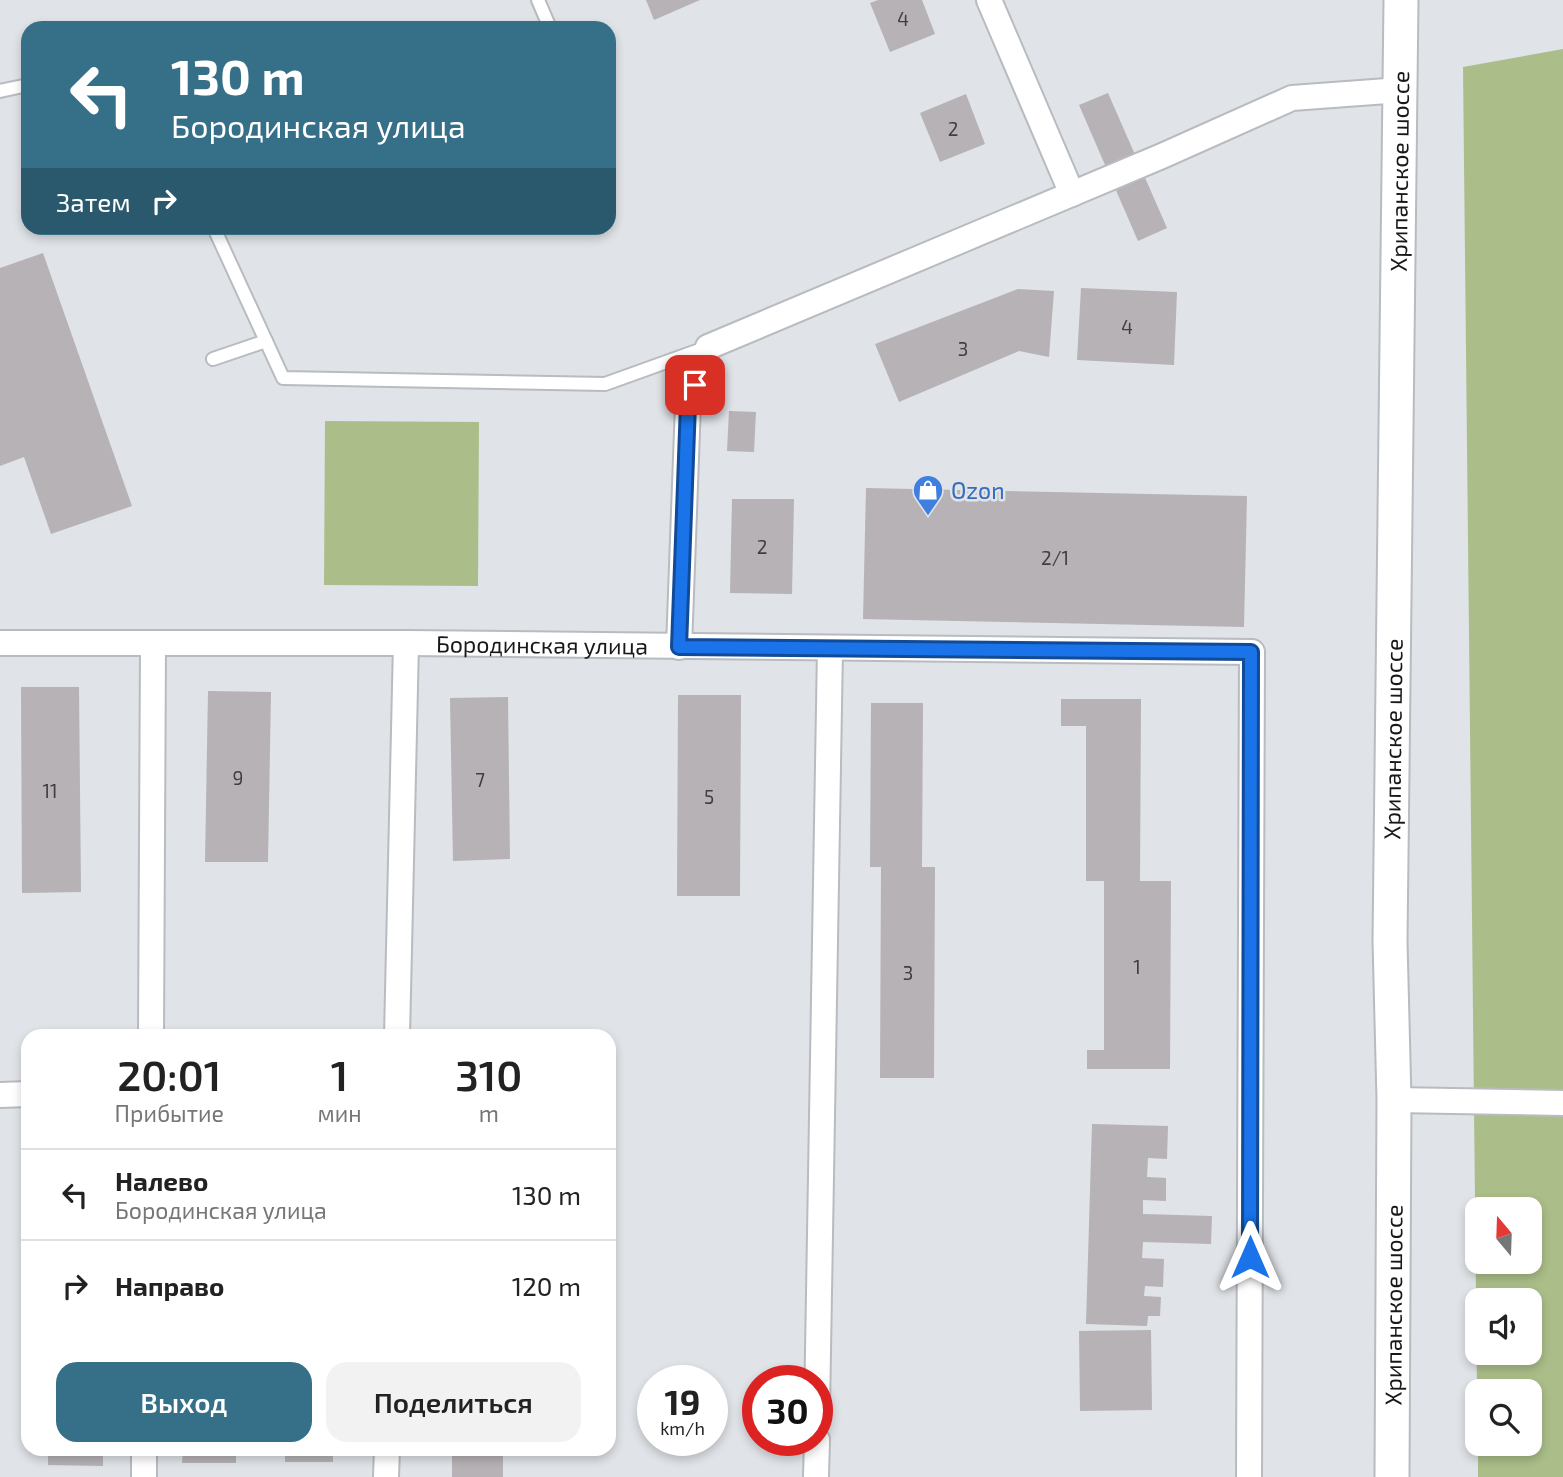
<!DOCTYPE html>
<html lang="ru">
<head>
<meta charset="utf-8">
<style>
  body { margin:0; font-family:"Exo 2",sans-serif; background:#f2f2f2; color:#222; height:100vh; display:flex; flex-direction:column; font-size:26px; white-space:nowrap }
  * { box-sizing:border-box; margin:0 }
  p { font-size:23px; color:#767676 }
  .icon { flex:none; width:38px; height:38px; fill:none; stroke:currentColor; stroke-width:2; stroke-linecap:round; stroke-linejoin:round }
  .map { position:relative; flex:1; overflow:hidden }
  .sheet { position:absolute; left:21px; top:1029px; width:595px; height:427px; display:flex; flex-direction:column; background:#fff; border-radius:21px; box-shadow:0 4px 10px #0003 }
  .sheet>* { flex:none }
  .top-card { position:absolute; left:21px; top:21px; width:595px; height:214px; border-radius:21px; box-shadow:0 4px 10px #0003; background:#356f88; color:#fff; overflow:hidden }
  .needle { width:46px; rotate:341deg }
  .controls { position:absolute; left:1465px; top:1197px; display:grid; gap:14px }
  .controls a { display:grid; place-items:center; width:77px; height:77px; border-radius:14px; background:#fff; box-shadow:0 4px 10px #0003; font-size:35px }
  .speed { position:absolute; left:637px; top:1365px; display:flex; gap:14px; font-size:35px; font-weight:700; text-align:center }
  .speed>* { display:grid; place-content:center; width:91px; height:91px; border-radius:50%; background:#fff; box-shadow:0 4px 10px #0003; line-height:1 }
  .speed small { font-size:18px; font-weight:400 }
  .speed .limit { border:10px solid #d22; background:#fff; color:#111 }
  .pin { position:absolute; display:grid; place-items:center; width:60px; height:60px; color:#fff; margin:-30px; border-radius:14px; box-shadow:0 4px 10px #0006 }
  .me { position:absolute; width:77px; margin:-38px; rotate:0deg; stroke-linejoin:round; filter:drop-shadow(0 0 5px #0008) }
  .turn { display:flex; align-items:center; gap:24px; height:147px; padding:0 35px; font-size:32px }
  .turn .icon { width:91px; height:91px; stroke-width:2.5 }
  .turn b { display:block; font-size:49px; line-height:60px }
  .then { display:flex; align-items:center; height:66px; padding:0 35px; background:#0003; gap:14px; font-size:26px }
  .eta { display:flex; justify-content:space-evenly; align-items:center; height:119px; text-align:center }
  .eta b { font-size:42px; font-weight:600; line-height:49px }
  .action { display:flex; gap:14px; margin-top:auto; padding:14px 35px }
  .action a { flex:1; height:80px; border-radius:21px; background:#356f88; color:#fff; font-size:28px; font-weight:600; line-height:80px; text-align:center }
  .action a+a { background:#f2f2f2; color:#222 }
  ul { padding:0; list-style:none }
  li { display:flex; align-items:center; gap:21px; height:91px; padding:0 35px; border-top:2px solid #e0e0e0 }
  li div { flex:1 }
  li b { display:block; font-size:26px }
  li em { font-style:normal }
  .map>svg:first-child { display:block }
  .green { fill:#abbe89; fill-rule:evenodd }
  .building { fill:#b6b2b6 }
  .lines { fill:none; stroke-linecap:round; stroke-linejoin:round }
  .service-casing { stroke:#b8bbbf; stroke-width:16 }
  .minor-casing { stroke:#b8bbbf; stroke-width:28 }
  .secondary-casing { stroke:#b8bbbf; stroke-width:37 }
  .service { stroke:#fff; stroke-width:12 }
  .minor { stroke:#fff; stroke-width:24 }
  .secondary { stroke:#fff; stroke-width:33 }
  .route-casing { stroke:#114b97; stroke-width:18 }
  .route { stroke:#1a73e8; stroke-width:12 }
  .labels { text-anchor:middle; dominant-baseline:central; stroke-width:5; stroke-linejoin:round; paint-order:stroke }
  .number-label { font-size:19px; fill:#3f3e41 }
  .street-label { font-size:23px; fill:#17181a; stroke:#e0e3e7 }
  .shop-label { font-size:23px; fill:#366cbe; stroke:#e0e3e7; text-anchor:start }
</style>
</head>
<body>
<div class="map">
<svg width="1563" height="1477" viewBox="0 0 1563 1477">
  <rect width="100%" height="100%" fill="#e0e3e7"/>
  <!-- green -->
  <g class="green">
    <path d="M1563,49V1477H1478V1444H1530V1391H1477L1463,67ZM1477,1209H1530V1262H1477ZM1477,1300H1530V1353H1477Z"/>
    <path d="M325,421L479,422L478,586L324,585Z"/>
  </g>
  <!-- building -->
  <g class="building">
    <path d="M646,0H700L654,20Z"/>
    <path d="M878,0H922L935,34L890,52L870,3Z"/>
    <path d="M1108,93L1167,228L1138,241L1079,105Z"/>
    <path d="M966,94L985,144L940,162L920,113Z"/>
    <path d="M43,253L132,506L51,534L24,457L0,466V268Z"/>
    <path d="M1081,288L1177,292L1174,365L1077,360Z"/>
    <path d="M1018,289L1054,291L1049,357L1019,351L899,402L875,344Z"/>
    <path d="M729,411L756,412L754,452L727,451Z"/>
    <path d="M866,488L1247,496L1244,627L863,619Z"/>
    <path d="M732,499H794L792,594L730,593Z"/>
    <path d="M21,687H79L81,892L22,893Z"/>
    <path d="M208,691L271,692L268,862H205Z"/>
    <path d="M678,695H741L740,896H677Z"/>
    <path d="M508,697L510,859L453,861L450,698Z"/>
    <path d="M1061,699H1141L1140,881H1171L1170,1069H1087V1050H1104V881H1086V726H1061Z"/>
    <path d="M871,703H923L922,867H935L934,1078H880L881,867H870Z"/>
    <path d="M1092,1124L1168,1126L1167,1159L1148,1158L1147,1177L1166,1178V1201L1143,1200V1214L1212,1216L1211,1244L1143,1242L1142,1258L1164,1259L1163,1287L1145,1286L1144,1296L1161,1297L1160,1316H1148L1147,1326L1086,1324Z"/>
    <path d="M1151,1330L1152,1410L1080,1411L1079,1331Z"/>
    <path d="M48,1449H103V1466L48,1465Z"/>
    <path d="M183,1449H236V1463H182Z"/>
    <rect x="285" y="1449" width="48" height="13"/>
    <rect x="452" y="1449" width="51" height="28"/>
  </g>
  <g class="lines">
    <!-- service casing -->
    <g class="service-casing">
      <g id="service">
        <path d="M538,0L550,28"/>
        <path d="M0,91L28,85"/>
        <path d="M214,228L283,378L605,384L708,347"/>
        <path d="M213,359L266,341"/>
      </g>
    </g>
    <!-- minor casing -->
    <g class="minor-casing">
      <g id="minor">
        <path d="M989,0L1072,194"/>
        <path id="s1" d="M0,643H406L1252,652L1249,1477"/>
        <path d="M679,647L688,404L708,347L1162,156L1292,98L1401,90"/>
        <path d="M151,1036L153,645"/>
        <path d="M397,1036L406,643"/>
        <path d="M0,1095L28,1094"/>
        <path d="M1394,1100L1563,1103"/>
        <path d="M817,1410L830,648"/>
        <path d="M144,1477V1449"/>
        <path d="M386,1477L387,1449"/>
        <path d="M816,1477L817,1440"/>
      </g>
    </g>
    <!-- secondary casing -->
    <g class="secondary-casing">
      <g id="secondary">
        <path id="s2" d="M1392,1477L1394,1100L1390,941L1401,0"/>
      </g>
    </g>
    <!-- service -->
    <use href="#service" class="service"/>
    <!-- minor -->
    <use href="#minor" class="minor"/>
    <!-- secondary -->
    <use href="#secondary" class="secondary"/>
  </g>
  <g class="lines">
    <!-- route casing -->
    <g class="route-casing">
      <path id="route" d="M695,385L688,404L679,647L1251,652L1250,1257"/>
    </g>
    <!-- route -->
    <use href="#route" class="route"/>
  </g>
  <!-- icons -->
  <defs>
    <g id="shop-pin" transform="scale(1.575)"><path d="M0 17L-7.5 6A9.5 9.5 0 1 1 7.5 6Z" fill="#3f7fe0" stroke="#e0e3e7"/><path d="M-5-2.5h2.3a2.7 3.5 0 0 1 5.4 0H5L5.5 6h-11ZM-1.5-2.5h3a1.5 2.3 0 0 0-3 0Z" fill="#fff"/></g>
  </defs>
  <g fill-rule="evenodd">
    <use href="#shop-pin" x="928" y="490"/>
  </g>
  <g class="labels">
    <!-- number labels -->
    <g class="number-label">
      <text x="903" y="18">4</text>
      <text x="953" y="128">2</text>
      <text x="1127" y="326">4</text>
      <text x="963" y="348">3</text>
      <text x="762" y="546">2</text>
      <text x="1055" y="557">2/1</text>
      <text x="238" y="777">9</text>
      <text x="480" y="779">7</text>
      <text x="50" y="790">11</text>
      <text x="709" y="796">5</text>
      <text x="1137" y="966">1</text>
      <text x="908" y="972">3</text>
    </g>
    <!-- street labels -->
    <g class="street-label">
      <text stroke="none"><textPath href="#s2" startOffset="1306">Хрипанское шоссе</textPath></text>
      <text stroke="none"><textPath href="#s1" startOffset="542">Бородинская улица</textPath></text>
      <text stroke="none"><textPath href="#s2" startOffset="738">Хрипанское шоссе</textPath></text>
      <text stroke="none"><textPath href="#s2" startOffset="172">Хрипанское шоссе</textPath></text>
    </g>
    <!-- shop labels -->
    <g class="shop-label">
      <text x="951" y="490">Ozon</text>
    </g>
  </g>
</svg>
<div class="controls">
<a><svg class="needle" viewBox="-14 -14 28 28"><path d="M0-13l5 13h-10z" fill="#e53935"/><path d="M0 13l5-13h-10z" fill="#767676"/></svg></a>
<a><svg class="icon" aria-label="sound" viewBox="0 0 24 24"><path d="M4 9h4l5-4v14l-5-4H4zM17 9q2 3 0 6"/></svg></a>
<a><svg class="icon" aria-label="search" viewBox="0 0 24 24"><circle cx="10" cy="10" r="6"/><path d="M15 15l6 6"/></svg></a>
</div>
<div class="speed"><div>19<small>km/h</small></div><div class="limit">30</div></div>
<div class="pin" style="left:695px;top:385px;background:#d93025"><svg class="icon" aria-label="arrive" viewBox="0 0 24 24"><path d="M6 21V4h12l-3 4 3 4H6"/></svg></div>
<svg class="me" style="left:1250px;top:1257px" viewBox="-20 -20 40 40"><path d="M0-17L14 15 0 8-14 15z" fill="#1a73e8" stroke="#fff" stroke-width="4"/></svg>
<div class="top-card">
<div class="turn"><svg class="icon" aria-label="left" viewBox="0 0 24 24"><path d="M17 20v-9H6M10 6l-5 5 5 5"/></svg><div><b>130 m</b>Бородинская улица</div></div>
<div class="then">Затем<svg class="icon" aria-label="right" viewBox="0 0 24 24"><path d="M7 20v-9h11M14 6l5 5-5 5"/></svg></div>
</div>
<section class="sheet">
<div class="eta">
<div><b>20:01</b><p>Прибытие</p></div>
<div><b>1</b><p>мин</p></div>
<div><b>310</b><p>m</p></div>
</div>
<ul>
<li><svg class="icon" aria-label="left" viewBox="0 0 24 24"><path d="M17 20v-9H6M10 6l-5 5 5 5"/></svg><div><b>Налево</b><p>Бородинская улица</p></div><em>130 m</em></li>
<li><svg class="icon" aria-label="right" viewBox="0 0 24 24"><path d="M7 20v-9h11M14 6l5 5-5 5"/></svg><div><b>Направо</b></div><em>120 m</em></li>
</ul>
<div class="action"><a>Выход</a><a>Поделиться</a></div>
</section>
</div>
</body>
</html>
